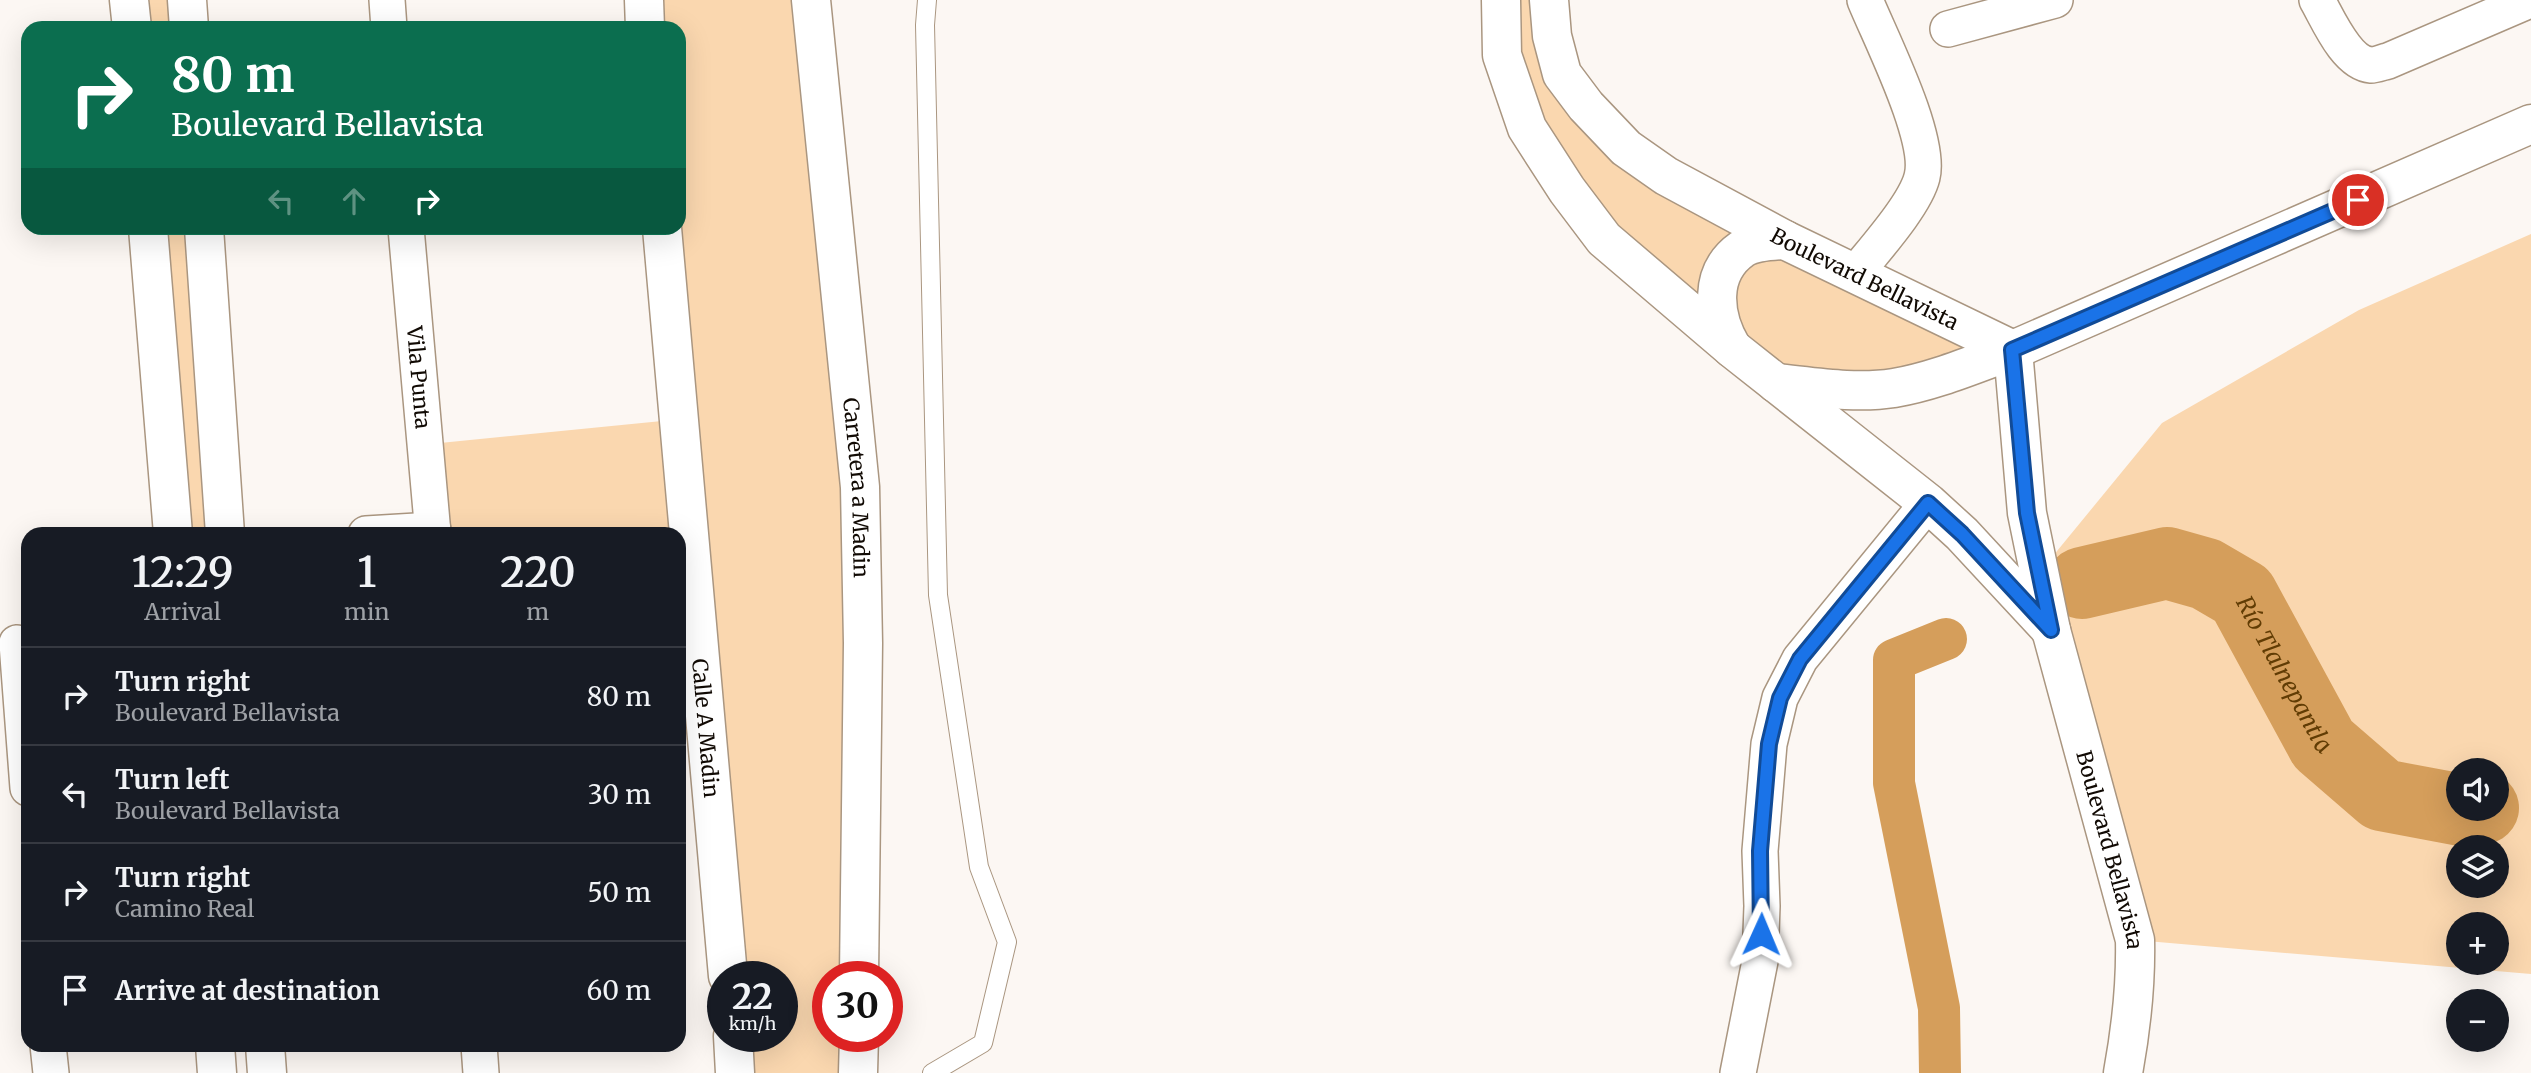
<!DOCTYPE html>
<html lang="en">
<head>
<meta charset="utf-8">
<style>
  body { margin:0; font-family:Merriweather,serif; background:#242831; color:#f1f3f6; height:100vh; display:flex; flex-direction:column; font-size:26px; white-space:nowrap }
  * { box-sizing:border-box; margin:0 }
  p { font-size:23px; color:#9ea1a6 }
  .icon { flex:none; width:38px; height:38px; fill:none; stroke:currentColor; stroke-width:2; stroke-linecap:round; stroke-linejoin:round }
  .map { position:relative; flex:1; overflow:hidden }
  .side { position:absolute; left:21px; top:527px; width:665px; height:525px; display:flex; flex-direction:column; background:#171b24; border-radius:21px; box-shadow:0 7px 28px #0002 }
  .side>* { flex:none }
  .top-card { position:absolute; left:21px; top:21px; width:665px; height:214px; border-radius:21px; box-shadow:0 7px 28px #0002; background:#0b6e4f; color:#fff; overflow:hidden }
  .tools { position:absolute; left:2446px; top:758px; display:grid; gap:14px }
  .tools a { display:grid; place-items:center; width:63px; height:63px; border-radius:50%; background:#171b24; box-shadow:0 7px 28px #0002; font-size:35px }
  .speed { position:absolute; left:707px; top:961px; display:flex; gap:14px; font-size:35px; font-weight:700; text-align:center }
  .speed>* { display:grid; place-content:center; width:91px; height:91px; border-radius:50%; background:#171b24; box-shadow:0 7px 28px #0002; line-height:1 }
  .speed small { font-size:18px; font-weight:400 }
  .speed .limit { border:10px solid #d22; background:#fff; color:#111 }
  .pin { position:absolute; display:grid; place-items:center; width:60px; height:60px; color:#fff; margin:-30px; border:4px solid #fff; border-radius:50%; box-shadow:0 2px 7px #0007 }
  .me { position:absolute; width:77px; margin:-38px; rotate:1deg; stroke-linejoin:round; filter:drop-shadow(0 0 5px #0008) }
  .turn { display:flex; align-items:center; gap:24px; height:147px; padding:0 35px; font-size:32px }
  .turn .icon { width:91px; height:91px; stroke-width:2.5 }
  .turn b { display:block; font-size:49px; line-height:60px }
  .lanes { display:flex; align-items:center; height:66px; padding:0 35px; background:#0003; justify-content:center; gap:35px; direction:ltr }
  .lanes .off { opacity:.35 }
  .eta { display:flex; justify-content:space-evenly; align-items:center; height:119px; text-align:center }
  .eta b { font-size:42px; font-weight:600; line-height:49px }
  ul { padding:0; list-style:none }
  li { display:flex; align-items:center; gap:21px; height:98px; padding:0 35px; border-top:2px solid #363941 }
  li div { flex:1 }
  li b { display:block; font-size:26px }
  li em { font-style:normal }
  .map>svg:first-child { display:block }
  .green { fill:#fad7af; fill-rule:evenodd }
  .lines { fill:none; stroke-linecap:round; stroke-linejoin:round }
  .canal { stroke:#d59e5b; stroke-width:42 }
  .river { stroke:#d59e5b; stroke-width:72 }
  .lane-casing { stroke:#aa9680; stroke-width:20 }
  .street-casing { stroke:#aa9680; stroke-width:38 }
  .secondary-casing { stroke:#aa9680; stroke-width:41 }
  .lane { stroke:#fff; stroke-width:18 }
  .street { stroke:#fff; stroke-width:35 }
  .secondary { stroke:#fff; stroke-width:38 }
  .route-casing { stroke:#114b97; stroke-width:18 }
  .route { stroke:#1a73e8; stroke-width:12 }
  .labels { text-anchor:middle; dominant-baseline:central; stroke-width:5; stroke-linejoin:round; paint-order:stroke }
  .street-label { font-size:21px; fill:#110a04; stroke:#fff }
  .water-label { font-size:23px; font-style:italic; fill:#613c04; stroke:#fff }
</style>
</head>
<body>
<div class="map">
<svg width="2531" height="1073" viewBox="0 0 2531 1073">
  <rect width="100%" height="100%" fill="#fcf7f3"/>
  <!-- green -->
  <g class="green">
    <path d="M129,0H187L189,28H132Z"/>
    <path d="M644,0H811L860,487L859,976H828V1036H859L858,1073H735L733,1036H782V976H728L679,228V28H645Z"/>
    <path d="M1501,0H1549L1552,36L1626,148L2013,350L1940,376L1776,383L1567,190Z"/>
    <path d="M148,228H204L225,534H173Z"/>
    <path d="M2531,234V974L2135,940L2039,573L2162,423L2359,310ZM2459,770H2497V808H2459ZM2459,847H2497V886H2459ZM2459,924H2497V962H2459Z"/>
    <path d="M672,420L679,534H439L430,444Z"/>
  </g>
  <g class="lines">
    <!-- canal -->
    <path class="canal" d="M1940,1073L1939,1008L1894,783V660L1946,639"/>
    <!-- river -->
    <path class="river" id="s1" d="M2082,583L2167,563L2206,574L2242,595L2323,744L2382,795L2467,811L2483,808"/>
    <!-- lane casing -->
    <g class="lane-casing">
      <path id="lane" d="M927,0L925,25L938,595L979,867L1007,942L983,1043L932,1073"/>
    </g>
    <!-- street casing -->
    <g class="street-casing">
      <g id="street">
        <path d="M387,0L389,28"/>
        <path d="M2317,0C2328,19 2346,63 2371,65C2376,65 2383,62 2388,61L2530,0"/>
        <path d="M1948,29L2055,0"/>
        <path id="s2" d="M406,228L433,534"/>
        <path d="M1855,274C1874,250 1915,205 1922,177C1932,139 1881,39 1865,0"/>
        <path d="M366,534L433,530"/>
        <path d="M17,643L28,788"/>
        <path d="M48,1045L51,1073"/>
        <path d="M479,1045L481,1073"/>
        <path d="M1738,1073L1760,961L1762,906L1760,851L1769,744L1780,698L1800,659L1928,503"/>
      </g>
    </g>
    <!-- secondary casing -->
    <g class="secondary-casing">
      <g id="secondary">
        <path d="M129,0L132,28"/>
        <path d="M187,0L189,28"/>
        <path d="M644,0L645,28"/>
        <path id="s3" d="M811,0L860,487L863,643L859,976"/>
        <path d="M1501,0L1502,55L1527,128L1567,190L1604,239L1733,349L1928,503L1962,534L2051,630"/>
        <path id="s4" d="M1549,0L1552,36L1562,74L1586,106L1626,148L1666,176L1785,240L2013,350"/>
        <path d="M148,228L173,534"/>
        <path d="M204,228L225,534"/>
        <path id="s5" d="M662,228L728,976"/>
        <path d="M1732,348C1713,316 1708,273 1742,249C1754,241 1771,241 1785,240"/>
        <path id="s6" d="M2013,350L2027,513L2051,630L2135,940C2136,985 2131,1029 2123,1073"/>
        <path d="M1776,383C1815,387 1855,394 1894,388C1935,381 1974,364 2013,350L2531,124"/>
        <path d="M733,1036L735,1073"/>
        <path d="M215,1045L217,1073"/>
        <path d="M265,1045L267,1073"/>
        <path d="M858,1073L859,1036"/>
      </g>
    </g>
    <!-- lane -->
    <use href="#lane" class="lane"/>
    <!-- street -->
    <use href="#street" class="street"/>
    <!-- secondary -->
    <use href="#secondary" class="secondary"/>
  </g>
  <g class="lines">
    <!-- route casing -->
    <g class="route-casing">
      <path id="route" d="M1761,934L1760,851L1769,744L1780,698L1800,659L1928,503L1962,534L2051,630L2027,513L2012,350L2358,200"/>
    </g>
    <!-- route -->
    <use href="#route" class="route"/>
  </g>
  <g class="labels">
    <!-- street labels -->
    <g class="street-label">
      <text stroke="none"><textPath href="#s4" startOffset="446">Boulevard Bellavista</textPath></text>
      <text stroke="none"><textPath href="#s2" startOffset="150">Vila Punta</textPath></text>
      <text stroke="none"><textPath href="#s3" startOffset="490">Carretera a Madin</textPath></text>
      <text stroke="none"><textPath href="#s5" startOffset="502">Calle A Madin</textPath></text>
      <text stroke="none"><textPath href="#s6" startOffset="511">Boulevard Bellavista</textPath></text>
    </g>
    <!-- water labels -->
    <g class="water-label">
      <text stroke="none"><textPath href="#s1" startOffset="259">Río Tlalnepantla</textPath></text>
    </g>
  </g>
</svg>
<div class="tools">
<a><svg class="icon" aria-label="sound" viewBox="0 0 24 24"><path d="M4 9h4l5-4v14l-5-4H4zM17 9q2 3 0 6"/></svg></a>
<a><svg class="icon" aria-label="layers" viewBox="0 0 24 24"><path d="M12 4l9 5-9 5-9-5zM3 14l9 5 9-5"/></svg></a>
<a>+</a>
<a>−</a>
</div>
<div class="speed"><div>22<small>km/h</small></div><div class="limit">30</div></div>
<div class="pin" style="left:2358px;top:200px;background:#d93025"><svg class="icon" aria-label="arrive" viewBox="0 0 24 24"><path d="M6 21V4h12l-3 4 3 4H6"/></svg></div>
<svg class="me" style="left:1761px;top:934px" viewBox="-20 -20 40 40"><path d="M0-17L14 15 0 8-14 15z" fill="#1a73e8" stroke="#fff" stroke-width="4"/></svg>
<div class="top-card">
<div class="turn"><svg class="icon" aria-label="right" viewBox="0 0 24 24"><path d="M7 20v-9h11M14 6l5 5-5 5"/></svg><div><b>80 m</b>Boulevard Bellavista</div></div>
<div class="lanes"><svg class="icon off" aria-label="left" viewBox="0 0 24 24"><path d="M17 20v-9H6M10 6l-5 5 5 5"/></svg><svg class="icon off" aria-label="ahead" viewBox="0 0 24 24"><path d="M12 20V5M6 11l6-6 6 6"/></svg><svg class="icon" aria-label="right" viewBox="0 0 24 24"><path d="M7 20v-9h11M14 6l5 5-5 5"/></svg></div>
</div>
<section class="side">
<div class="eta">
<div><b>12:29</b><p>Arrival</p></div>
<div><b>1</b><p>min</p></div>
<div><b>220</b><p>m</p></div>
</div>
<ul>
<li><svg class="icon" aria-label="right" viewBox="0 0 24 24"><path d="M7 20v-9h11M14 6l5 5-5 5"/></svg><div><b>Turn right</b><p>Boulevard Bellavista</p></div><em>80 m</em></li>
<li><svg class="icon" aria-label="left" viewBox="0 0 24 24"><path d="M17 20v-9H6M10 6l-5 5 5 5"/></svg><div><b>Turn left</b><p>Boulevard Bellavista</p></div><em>30 m</em></li>
<li><svg class="icon" aria-label="right" viewBox="0 0 24 24"><path d="M7 20v-9h11M14 6l5 5-5 5"/></svg><div><b>Turn right</b><p>Camino Real</p></div><em>50 m</em></li>
<li><svg class="icon" aria-label="arrive" viewBox="0 0 24 24"><path d="M6 21V4h12l-3 4 3 4H6"/></svg><div><b>Arrive at destination</b></div><em>60 m</em></li>
</ul>
</section>
</div>
</body>
</html>
